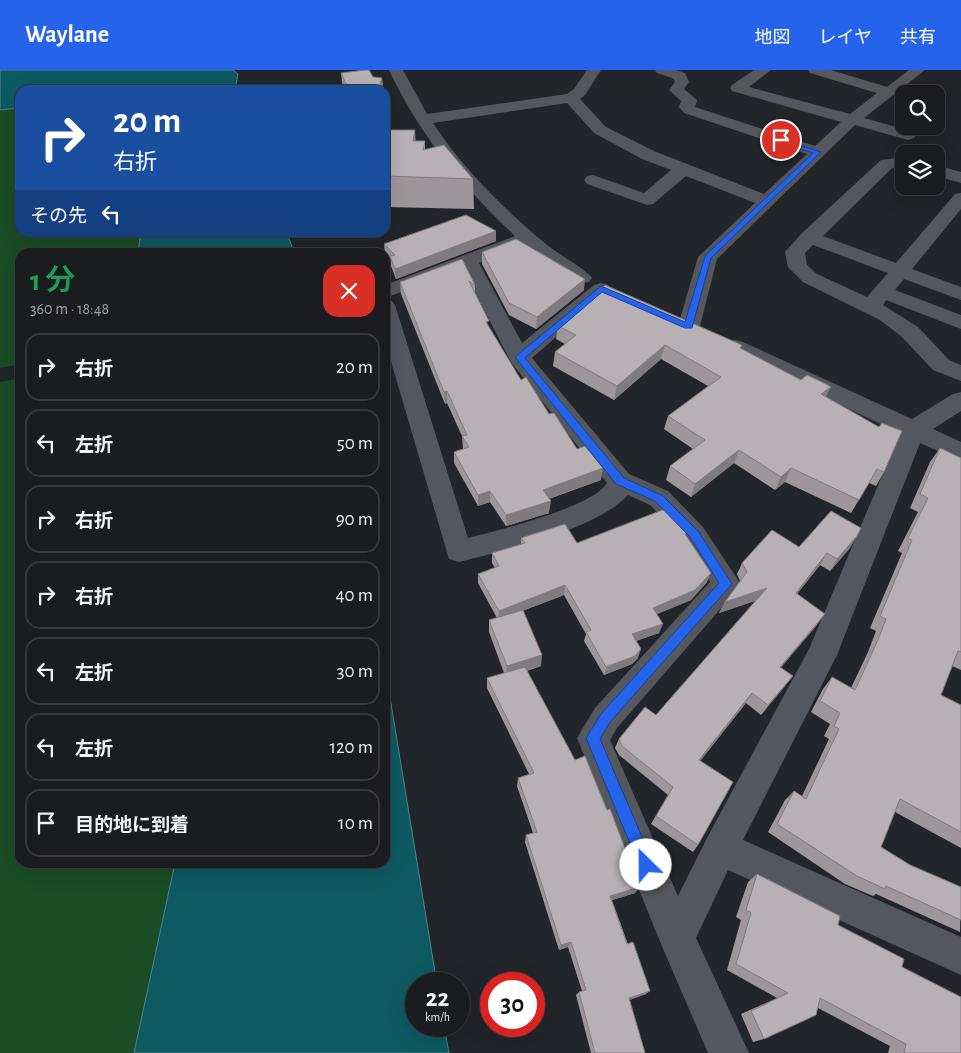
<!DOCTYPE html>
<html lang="ja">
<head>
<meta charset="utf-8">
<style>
  body { margin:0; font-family:"Alegreya Sans","Noto Sans JP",sans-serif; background:#27292d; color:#f1f3f6; height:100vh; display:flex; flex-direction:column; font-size:19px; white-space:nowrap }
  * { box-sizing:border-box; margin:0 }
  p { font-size:16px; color:#9fa1a5 }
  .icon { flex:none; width:28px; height:28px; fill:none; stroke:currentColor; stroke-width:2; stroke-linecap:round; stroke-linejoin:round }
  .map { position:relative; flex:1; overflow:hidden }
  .sheet { position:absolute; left:15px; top:178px; width:375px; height:620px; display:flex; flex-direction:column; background:#1a1c20; border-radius:15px; box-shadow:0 5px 20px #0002,0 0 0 1px #383a3e }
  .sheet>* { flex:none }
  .guide { position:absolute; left:15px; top:15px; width:375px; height:152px; border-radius:15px; box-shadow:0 5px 20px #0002,0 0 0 1px #383a3e; background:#1a4fa0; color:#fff; overflow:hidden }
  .fabs { position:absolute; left:895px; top:15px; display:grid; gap:10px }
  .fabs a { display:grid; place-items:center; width:50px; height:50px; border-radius:10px; background:#1a1c20; box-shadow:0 5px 20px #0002,0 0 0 1px #383a3e; font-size:25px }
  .speed { position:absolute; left:405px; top:902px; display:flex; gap:10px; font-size:25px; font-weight:700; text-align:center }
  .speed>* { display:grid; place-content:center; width:65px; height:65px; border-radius:50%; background:#1a1c20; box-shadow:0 5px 20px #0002,0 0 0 1px #383a3e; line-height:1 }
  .speed small { font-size:12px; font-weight:400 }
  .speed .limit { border:8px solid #d22; background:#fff; color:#111 }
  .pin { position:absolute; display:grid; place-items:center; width:42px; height:42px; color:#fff; margin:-21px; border:2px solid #fff; border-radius:50%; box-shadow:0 1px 5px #0007 }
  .me { position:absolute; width:55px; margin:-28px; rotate:337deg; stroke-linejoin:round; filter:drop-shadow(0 0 4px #0008) }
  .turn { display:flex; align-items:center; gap:18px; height:105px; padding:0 15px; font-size:22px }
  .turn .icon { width:65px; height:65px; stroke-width:2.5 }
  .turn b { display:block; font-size:35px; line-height:42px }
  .then { display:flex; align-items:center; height:48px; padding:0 15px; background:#0003; gap:10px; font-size:19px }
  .round { display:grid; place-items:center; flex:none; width:52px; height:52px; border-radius:15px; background:#27292d }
  .head { display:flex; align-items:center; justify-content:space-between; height:85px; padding:0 15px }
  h1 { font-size:30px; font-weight:600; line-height:38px; color:#1e9e55 }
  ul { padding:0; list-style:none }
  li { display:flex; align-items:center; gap:15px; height:68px; margin:0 10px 8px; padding:0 5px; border:2px solid #383a3e; border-radius:15px }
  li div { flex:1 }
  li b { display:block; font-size:19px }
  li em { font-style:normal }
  header { display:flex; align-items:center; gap:30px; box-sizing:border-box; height:70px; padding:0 25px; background:#2563eb; color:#fff }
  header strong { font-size:24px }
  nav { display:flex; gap:28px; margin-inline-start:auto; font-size:18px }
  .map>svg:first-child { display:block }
  .green { fill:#194d25 }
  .water { fill:#0e5a63; stroke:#4f848c }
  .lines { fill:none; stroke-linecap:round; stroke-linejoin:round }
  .minor { fill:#54575d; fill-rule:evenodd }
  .wall { fill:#9d979c }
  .shaded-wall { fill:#807b7f }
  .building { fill:#b7b0b5; stroke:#807b7f }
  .route { fill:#2563eb; stroke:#184099 }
</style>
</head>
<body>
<header>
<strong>Waylane</strong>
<nav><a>地図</a><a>レイヤ</a><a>共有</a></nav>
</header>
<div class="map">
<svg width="961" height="983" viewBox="0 0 961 983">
  <rect width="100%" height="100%" fill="#22252a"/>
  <!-- green -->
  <g class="green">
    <path d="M20,38V162L141,163L138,182H20V294L0,298V40Z"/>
    <path d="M20,308V792L175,793L134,983H0V312Z"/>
  </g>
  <!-- water -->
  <g class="water">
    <path d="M0,0H233L238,4L235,20H162L151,17L137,20H20V38L0,40Z"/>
    <path d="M287,163L294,182L138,181L141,163Z"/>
    <path d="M385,597L437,914H416V956H444L449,983H134L175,793L385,792Z"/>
  </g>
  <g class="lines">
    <!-- minor -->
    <g class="minor">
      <path d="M389,0H403L427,44L567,24L574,19L587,0H601L585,25L580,29L606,57L654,81L764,124L807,84L684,43L679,37L681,31L669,20L675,12L674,9L657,3L655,0H676L685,3L689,12L684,19L697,30L695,37L815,76L841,52L732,21L730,18L732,15L754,0H771L749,17L850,44L877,23L810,3L808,0H831L887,17L909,0H925L864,48L914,62L916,65L914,68L908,70L855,55L717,189L700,256L697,261L689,263L681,261L678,256L698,187L755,133L686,106L653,134L647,135L587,114L584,110L587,106L593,105L644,123L671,100L642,89L594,63L567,33L433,53C463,99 504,139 546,174C557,184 585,198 592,208L589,212C568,217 538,188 523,174L479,193L522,273L594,215L601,213L608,215L611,219L532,288L629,404L668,421L703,457L740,513L736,521L617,658L610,670L678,826L708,766L809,579L900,363L727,282L724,277L727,272L735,270L743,272L912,349L953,324L961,322V341L933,359L961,372V391L920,373L837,585L743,770L961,867V905L728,800L696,868L749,983H708L664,881L577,668L595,638L710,512L685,471L650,435L628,425C597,459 504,481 459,492L449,489L385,271V229L392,231L395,235L468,468C497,461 593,437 607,413L511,292L463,199L385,228V215L515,166C462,116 420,66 389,0Z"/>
      <path d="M904,87V97L892,98L823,166L896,193L955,124L961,123V139L912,199L961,217V230L904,209L895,220L961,245V259L886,230L883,235L918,257L949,290L961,295V311L933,300L902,267L880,250L803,212L788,197L785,182L802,163L881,90ZM813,175L888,203L867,227L817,204L807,195L805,183Z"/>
      <path d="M936,95L961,102V113L936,106Z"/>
    </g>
  </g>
  <!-- wall -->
  <g class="wall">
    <path d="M341,3L373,7L382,8L383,20H343Z"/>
    <path d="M416,71H425V80L473,109L474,139L385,137V76Z"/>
    <path d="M496,161V171L396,209L391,196L390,189L385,184L384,174Z"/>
    <path d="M482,182L584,220L536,259L509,245L482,194Z"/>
    <path d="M462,189L475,215V225L489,257L521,310L577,379L601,410L549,429V443L506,456L490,432L478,436L454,393V382L463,379L462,366L447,333L445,334L401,224L400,212Z"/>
    <path d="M558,256L742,275L741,278L826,327L884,402L876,416L869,413L851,443L785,412L775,420L734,393L691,427L666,410L670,396L693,379L664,359L668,346L708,316L661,289L614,330L553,296L555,282L565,274L556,269Z"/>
    <path d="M940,378L961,388V600L952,596L941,625L961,635V778L895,742L881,777L910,795L961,817L960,862L876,824L873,826L845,814L768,762L785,730L794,721L802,726L829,669L824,666L830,654L811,642L823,619L832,607L851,618L868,582L876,561L870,558L902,483L898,481L918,442L910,438L930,392Z"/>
    <path d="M686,466L707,512L691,530L657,544L659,563L636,571L638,588L632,594L604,605L584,571L586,564L564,525L522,541L541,596L527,601L640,817L635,823L612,830L646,924L629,930L645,983H591L576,925L579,922L582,921L568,877L559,880L525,772L526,765L533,763L517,716L518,708L529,704L487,618V608L504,603L489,562V550L497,548L478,513V504L495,498L492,493V483L521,475V468L577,473Z"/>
    <path d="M799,477L850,478L830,501L820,495L797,524L817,555L781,597L785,616L761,645L746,633L700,691L698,775L693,782L651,754L668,725L619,685L615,678L619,669L656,645L755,531L719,543L725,532L740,511L737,504L742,493Z"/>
    <path d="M757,804L902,897L961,983H888L890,976L818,938L764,969L753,972L741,944L777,928L727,900L741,850L736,847L748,812Z"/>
  </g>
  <!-- shaded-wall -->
  <g class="shaded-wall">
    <path d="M382,8L383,20H378Z"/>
    <path d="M415,60L417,90L413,71Z"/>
    <path d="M496,161V171L396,209L395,199Z"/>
    <path d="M585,209L584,220L536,259L537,247Z"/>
    <path d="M665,275L661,289L614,330L617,316Z"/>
    <path d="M831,317L824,331L821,324Z"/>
    <path d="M447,321V333L445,334L444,322Z"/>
    <path d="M739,380L734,393L691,427L695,414Z"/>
    <path d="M603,398L601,410L542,431L543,420Z"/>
    <path d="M791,398L785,412L775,420L781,407Z"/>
    <path d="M490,421V432L478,436V425Z"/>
    <path d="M551,431L549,443L506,456V445Z"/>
    <path d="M857,466L850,478L830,501L837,489Z"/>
    <path d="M827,483L820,495L789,534L796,523Z"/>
    <path d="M711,503L707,512L691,530L650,547L653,538Z"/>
    <path d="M565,515L564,525L498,550L499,541Z"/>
    <path d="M767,518L760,529L719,543L725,532Z"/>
    <path d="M825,544L817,555L773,607L780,597Z"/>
    <path d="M663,554L659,563L629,573L632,564Z"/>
    <path d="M641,579L638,588L632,594L604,605L606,597Z"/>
    <path d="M542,585L541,596L506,607L507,596Z"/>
    <path d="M793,606L785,616L761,645L768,635Z"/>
    <path d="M752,623L746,633L694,699L699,690Z"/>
    <path d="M640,817L635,823L606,832L610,826Z"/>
    <path d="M571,872L568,877L559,880L561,875Z"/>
    <path d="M650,921L646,924L624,932L629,928Z"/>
  </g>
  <!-- building -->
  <g class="building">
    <path d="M365,0H369L373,7L382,8L378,20H349L341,3Z"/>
    <path d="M389,60H415L413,71H425L423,80L444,75L473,109L385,106V76Z"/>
    <path d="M466,145L496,161L395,199L390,186L395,185L384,174Z"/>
    <path d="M516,169L585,209L537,247L509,233L482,182Z"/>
    <path d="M462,189L475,215L469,211L489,251L486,252L521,310L526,307L549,344L554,343L577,379L585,376L603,398L543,420L551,431L506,445L490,421L478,425L454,382L469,377L462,366L467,365L447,321L444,322L400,212Z"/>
    <path d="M605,215L742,275L740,278L801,310L807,305L826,314L831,317L821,324L879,357L882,353L902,361L884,402L877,399L859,430L791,398L781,407L739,380L695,414L670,396L705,370L668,346L721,307L665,275L617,316L555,282L576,265L558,256Z"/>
    <path d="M940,378L961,388V582L958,581L941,625L961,635V762L900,729L881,777L910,795L961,817V850L886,816L885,819L857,806L777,754L794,721L806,729L839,659L834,656L840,643L820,631L832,607L855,620L878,570L886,549L880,546L912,470L908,468L928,428L920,424Z"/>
    <path d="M665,439L687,462L685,464L711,503L695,520L653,538L663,554L632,564L641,579L635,586L606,597L586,562L591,560L565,515L499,541L478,504L499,496L492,483L525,473L521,468L565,454L577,473Z"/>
    <path d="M831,441L861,458L857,466L837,489L827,483L796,523L825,544L780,597L793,606L768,635L752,623L699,690L733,712L698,775L656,746L673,717L622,676L619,669L645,637L656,645L767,518L725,532L747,502L742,493L772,460L799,477Z"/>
    <path d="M523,540L542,585L507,596L489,550Z"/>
    <path d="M525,597L575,690L585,686L607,740L610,739L640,817L610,826L627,874L633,872L650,921L629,928L645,983H595L579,922L586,920L571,872L561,875L526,765L537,762L518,708L534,703L487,608Z"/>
    <path d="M757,804L840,846L838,855L904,889L902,897L961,927V983H904L906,974L820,928L816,945L764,969L751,941L788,923L736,894L751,843L746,840Z"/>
  </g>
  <!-- route -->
  <path class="route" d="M779,69L821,82L711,188L692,258H685L602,222L525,288L624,408L663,426L698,461L732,514L610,652L600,669L654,795L652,800L646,803L641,800L586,668L601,644L719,513L690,467L655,431L616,414L515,287L601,216L685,252L705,186L813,83L779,72Z"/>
</svg>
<div class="fabs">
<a><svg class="icon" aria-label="search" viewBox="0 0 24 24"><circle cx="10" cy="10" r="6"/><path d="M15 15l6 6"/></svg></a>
<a><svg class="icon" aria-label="layers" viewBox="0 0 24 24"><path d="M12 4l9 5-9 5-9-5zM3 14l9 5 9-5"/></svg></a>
</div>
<div class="speed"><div>22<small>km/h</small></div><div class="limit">30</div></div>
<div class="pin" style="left:781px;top:70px;background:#d93025"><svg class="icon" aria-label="arrive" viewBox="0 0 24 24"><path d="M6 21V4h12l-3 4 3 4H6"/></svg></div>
<svg class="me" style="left:646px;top:795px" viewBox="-20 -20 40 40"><circle r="19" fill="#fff"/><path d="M0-13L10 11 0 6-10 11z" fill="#2563eb"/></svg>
<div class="guide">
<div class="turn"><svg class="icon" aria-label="right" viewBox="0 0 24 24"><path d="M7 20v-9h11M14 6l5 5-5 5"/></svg><div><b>20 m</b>右折</div></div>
<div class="then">その先<svg class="icon" aria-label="left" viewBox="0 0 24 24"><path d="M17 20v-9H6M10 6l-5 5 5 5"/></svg></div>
</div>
<section class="sheet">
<div class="head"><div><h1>1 分</h1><p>360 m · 18:48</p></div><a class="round" style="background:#d93025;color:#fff"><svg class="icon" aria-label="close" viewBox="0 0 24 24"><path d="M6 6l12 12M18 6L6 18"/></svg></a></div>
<ul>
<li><svg class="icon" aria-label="right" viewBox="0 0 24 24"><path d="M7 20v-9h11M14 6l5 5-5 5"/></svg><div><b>右折</b></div><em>20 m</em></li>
<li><svg class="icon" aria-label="left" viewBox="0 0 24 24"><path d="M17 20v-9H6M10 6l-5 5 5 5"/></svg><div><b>左折</b></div><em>50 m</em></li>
<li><svg class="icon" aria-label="right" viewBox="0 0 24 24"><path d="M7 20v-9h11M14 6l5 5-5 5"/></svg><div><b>右折</b></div><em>90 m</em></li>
<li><svg class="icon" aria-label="right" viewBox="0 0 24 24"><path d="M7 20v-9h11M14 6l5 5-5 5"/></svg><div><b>右折</b></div><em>40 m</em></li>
<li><svg class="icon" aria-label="left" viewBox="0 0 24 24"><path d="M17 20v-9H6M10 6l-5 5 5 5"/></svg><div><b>左折</b></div><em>30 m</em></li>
<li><svg class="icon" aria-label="left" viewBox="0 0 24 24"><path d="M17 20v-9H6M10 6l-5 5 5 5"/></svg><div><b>左折</b></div><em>120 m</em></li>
<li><svg class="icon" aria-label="arrive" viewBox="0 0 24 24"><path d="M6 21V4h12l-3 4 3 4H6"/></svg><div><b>目的地に到着</b></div><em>10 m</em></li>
</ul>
</section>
</div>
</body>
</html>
